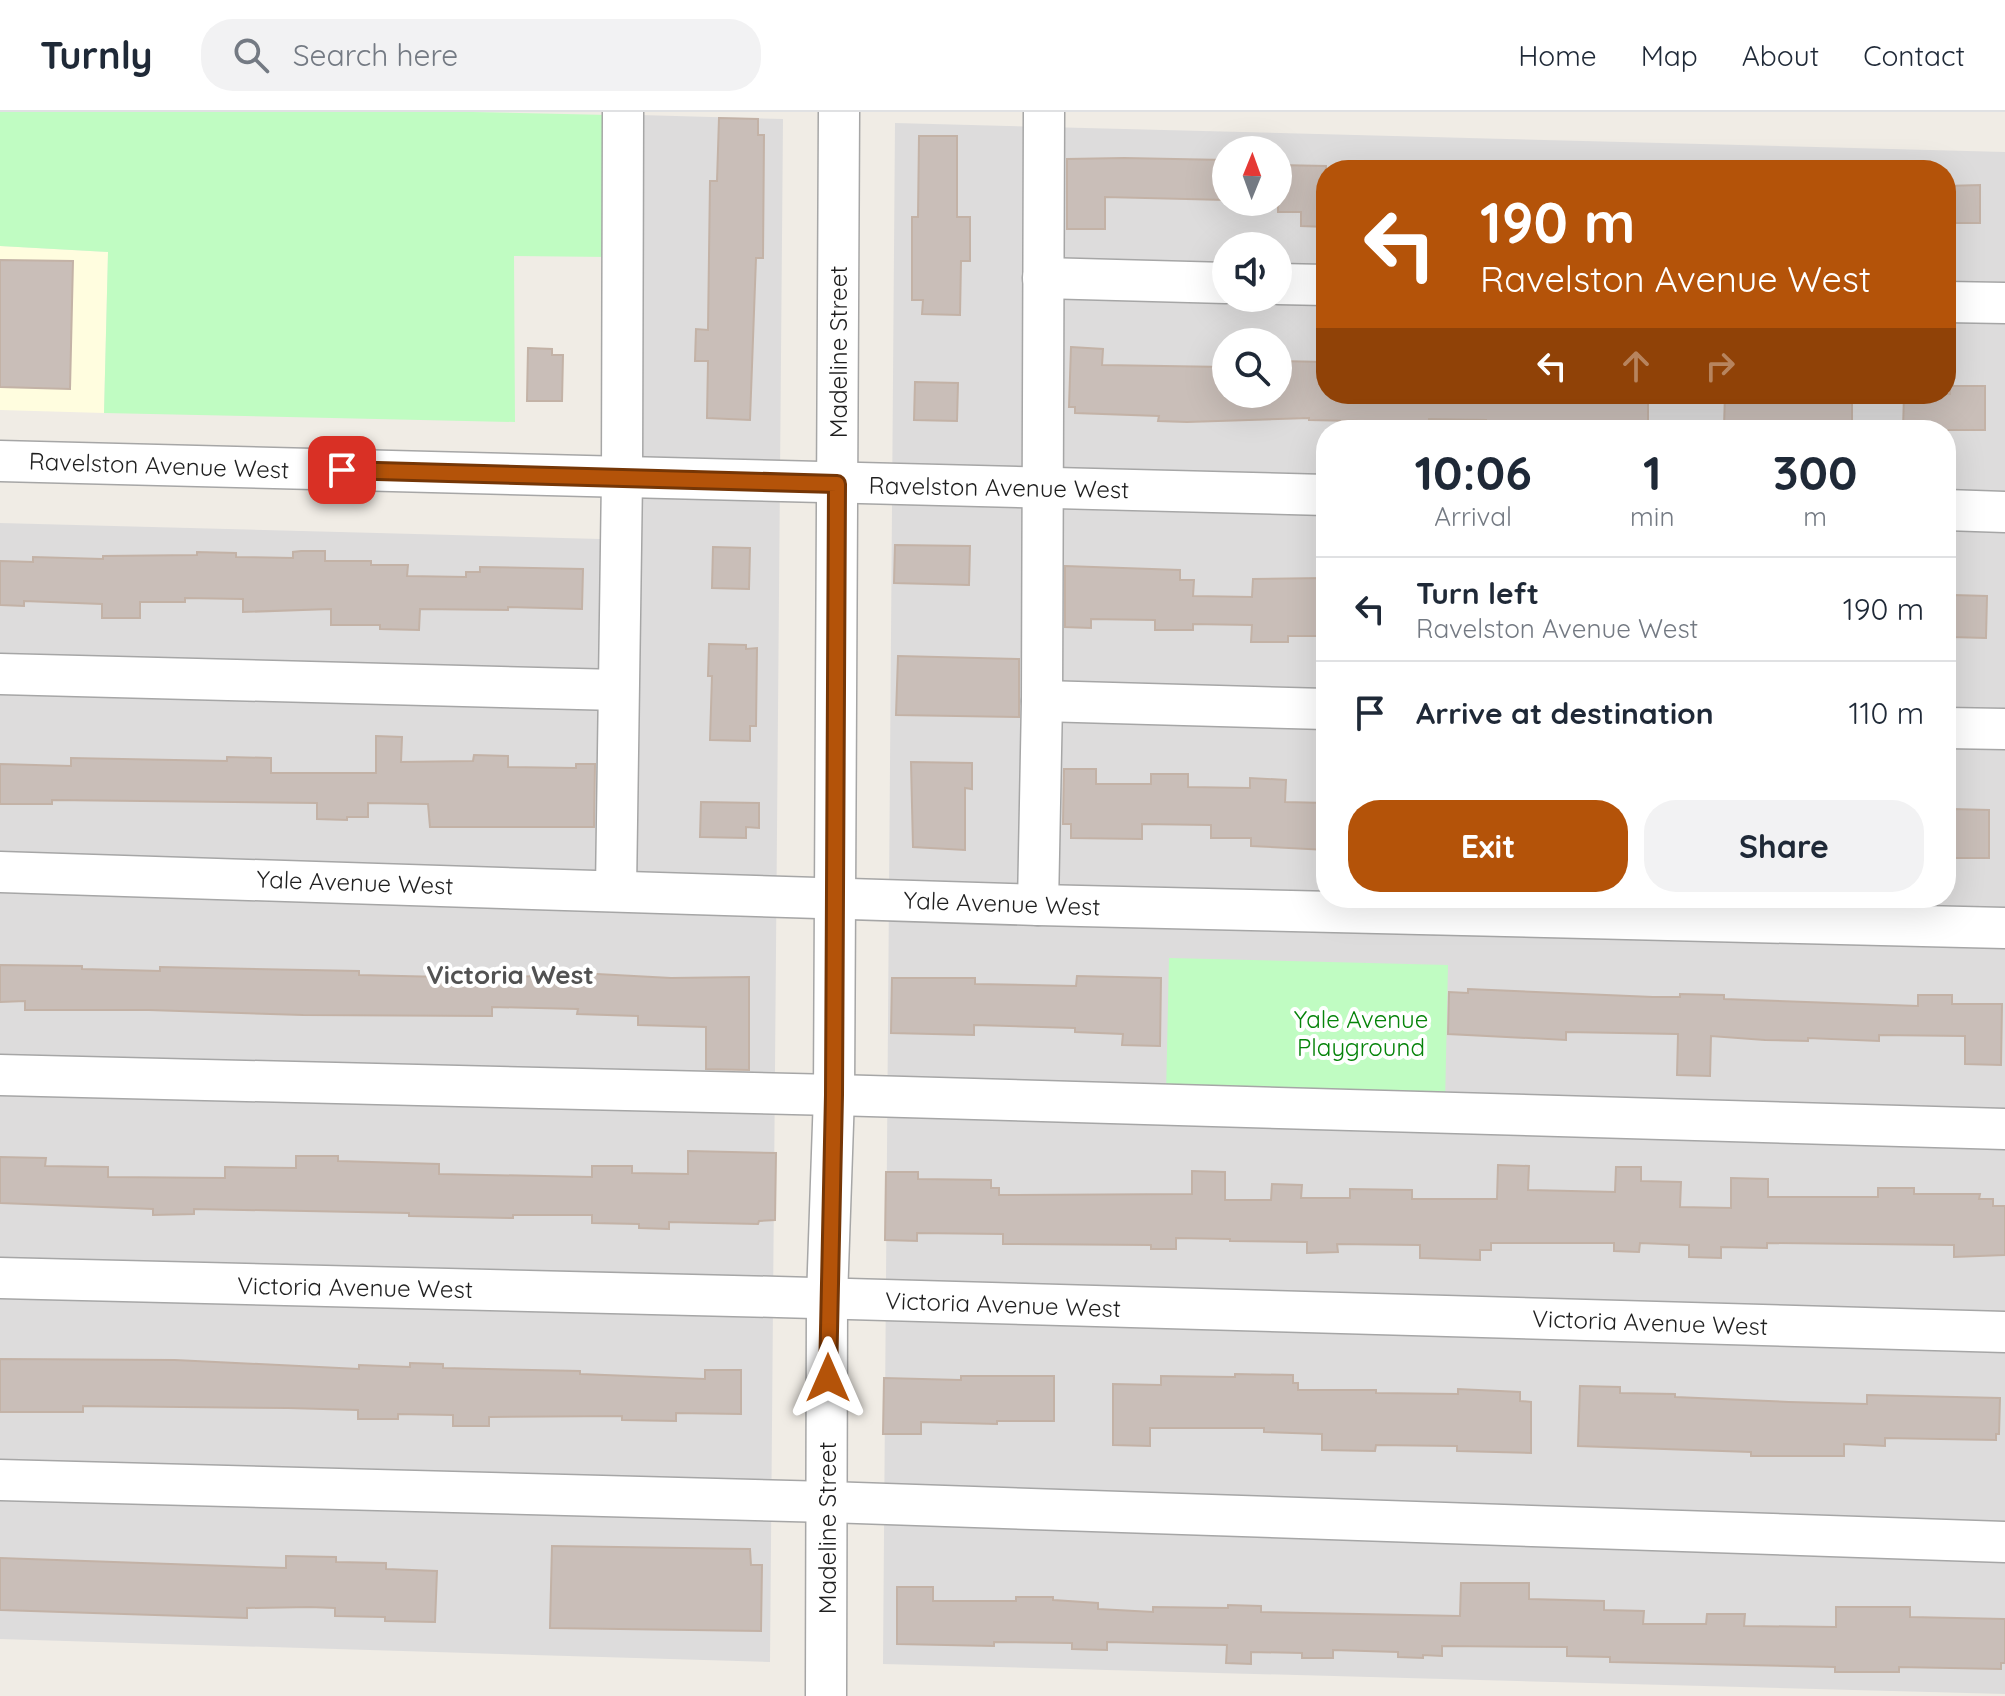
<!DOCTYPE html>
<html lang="en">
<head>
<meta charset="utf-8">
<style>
  body { margin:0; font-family:Quicksand,sans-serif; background:#f2f2f3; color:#1f2937; height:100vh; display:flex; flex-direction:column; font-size:30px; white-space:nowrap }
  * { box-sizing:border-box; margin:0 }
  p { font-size:26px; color:#747a83 }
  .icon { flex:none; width:44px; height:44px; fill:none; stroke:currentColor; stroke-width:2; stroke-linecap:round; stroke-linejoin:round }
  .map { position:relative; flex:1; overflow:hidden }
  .panel { position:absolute; left:1316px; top:308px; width:640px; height:488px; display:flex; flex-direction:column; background:#fff; border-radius:32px; box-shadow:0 8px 32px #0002 }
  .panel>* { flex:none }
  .banner { position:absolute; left:1316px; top:48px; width:640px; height:244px; border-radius:32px; box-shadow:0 8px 32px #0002; background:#b45309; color:#fff; overflow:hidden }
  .needle { width:52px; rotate:1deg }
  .fabs { position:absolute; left:1212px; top:24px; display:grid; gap:16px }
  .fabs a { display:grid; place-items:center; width:80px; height:80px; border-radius:50%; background:#fff; box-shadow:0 8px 32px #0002; font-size:40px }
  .pin { position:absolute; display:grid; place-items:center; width:68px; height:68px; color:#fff; margin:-34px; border-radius:16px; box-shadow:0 4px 12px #0006 }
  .me { position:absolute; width:88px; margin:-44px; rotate:0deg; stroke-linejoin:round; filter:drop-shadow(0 0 6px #0008) }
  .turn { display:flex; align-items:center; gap:28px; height:168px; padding:0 32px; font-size:36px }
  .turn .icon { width:104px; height:104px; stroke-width:2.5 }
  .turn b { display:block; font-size:56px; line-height:68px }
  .lanes { display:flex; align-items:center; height:76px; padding:0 32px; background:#0003; justify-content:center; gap:40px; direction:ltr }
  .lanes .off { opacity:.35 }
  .eta { display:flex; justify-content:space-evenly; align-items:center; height:136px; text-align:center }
  .eta b { font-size:48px; font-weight:700; line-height:56px }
  .button { display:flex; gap:16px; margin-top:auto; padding:16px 32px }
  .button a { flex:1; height:92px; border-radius:32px; background:#b45309; color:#fff; font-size:32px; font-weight:700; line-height:92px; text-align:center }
  .button a+a { background:#f2f2f3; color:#1f2937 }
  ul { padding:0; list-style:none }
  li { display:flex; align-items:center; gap:24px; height:104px; padding:0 32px; border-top:2px solid #e0e1e3 }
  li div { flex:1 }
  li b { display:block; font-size:30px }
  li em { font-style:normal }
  header { display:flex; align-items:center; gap:48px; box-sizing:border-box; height:112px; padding:0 40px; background:#fff; border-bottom:2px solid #e0e1e3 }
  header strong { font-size:38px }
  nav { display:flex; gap:44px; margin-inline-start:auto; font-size:28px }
  .search { width:560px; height:72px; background:#f2f2f3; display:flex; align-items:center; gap:20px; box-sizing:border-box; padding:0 28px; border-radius:32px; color:#747a83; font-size:30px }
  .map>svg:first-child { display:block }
  .residential { fill:#dddcdc; fill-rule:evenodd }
  .education { fill:#fffddf }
  .park { fill:#c0fcc2 }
  .building { fill:#c9beb8; stroke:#c3b2a6; stroke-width:2 }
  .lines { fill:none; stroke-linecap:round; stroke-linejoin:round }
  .minor-casing { stroke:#a6a6a6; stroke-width:43 }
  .minor { stroke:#fff; stroke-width:40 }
  .route-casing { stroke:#753606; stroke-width:20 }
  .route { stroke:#b45309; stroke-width:14 }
  .labels { text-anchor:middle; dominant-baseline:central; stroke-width:8; stroke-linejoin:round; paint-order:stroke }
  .street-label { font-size:24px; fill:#1f1f1f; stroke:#fff }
  .park-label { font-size:24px; fill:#06840a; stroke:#fff }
  .neighbourhood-label { font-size:26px; font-weight:bold; fill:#525252; stroke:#fff }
</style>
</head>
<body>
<header>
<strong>Turnly</strong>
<div class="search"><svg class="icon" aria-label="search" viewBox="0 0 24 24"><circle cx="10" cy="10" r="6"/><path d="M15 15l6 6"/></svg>Search here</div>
<nav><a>Home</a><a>Map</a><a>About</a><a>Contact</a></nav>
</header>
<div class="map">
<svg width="2005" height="1584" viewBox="0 0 2005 1584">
  <rect width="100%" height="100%" fill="#f0ece5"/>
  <!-- residential -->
  <g class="residential">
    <path d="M640,3L783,7L770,1550L0,1527V411L637,428Z"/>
    <path d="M895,11L2005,40V1582L883,1552ZM1226,38H1278V90H1226ZM1326,58H1946V282H1326ZM1226,134H1278V186H1226ZM1226,230H1278V282H1226ZM1326,318H1946V786H1326Z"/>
  </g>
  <!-- education -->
  <path class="education" d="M0,134L108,140L104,301L0,298Z"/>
  <!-- park -->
  <g class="park">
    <path d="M0,0H472L609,3L610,145L514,144L515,310L104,301L108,140L0,134Z"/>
    <path d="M1169,846L1448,853L1445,992L1166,984Z"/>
  </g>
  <!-- building -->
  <g class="building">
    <path d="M719,6L758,7V23H764L763,146H756L750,308L707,306L708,249H695L696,217L708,218L710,69H717Z"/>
    <path d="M919,24H957V105H970V149H961L960,203L922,202L923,188H912V105H918Z"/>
    <path d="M1124,46L1226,48V88L1105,85V117H1067V47Z"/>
    <path d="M1278,53L1326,54V115L1301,114V100H1278Z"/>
    <path d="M1980,73V111H1946V74Z"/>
    <path d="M0,148L73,149L70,277L0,275Z"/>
    <path d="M1071,235L1103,237L1102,253L1226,255V282H1278V249L1326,250V282H1648V312L1564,311V318H1534V311L1486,310V308L1429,307V313L1358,312V309L1309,308V306L1187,310L1158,309L1159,304L1075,301V295H1069Z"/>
    <path d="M528,236L552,237V243H563L562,289H527Z"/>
    <path d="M915,270L958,271L957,309L914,308Z"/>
    <path d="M1950,274H1985V318H1903L1904,282H1950Z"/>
    <path d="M1725,282H1852V313H1849L1848,318L1724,315Z"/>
    <path d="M895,433L970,434L969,473L894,471Z"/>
    <path d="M713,435L750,436L749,477L712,476Z"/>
    <path d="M301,439H325V449H371V453H408L407,464L466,465V460H480V455L583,457L582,497L508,495V498L420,497L419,518L380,517V513H331V497L243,500V487L185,486V490H140V506H102V492L24,489V494L0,493V449L33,450V445L103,447V444L197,443V440L236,441V445L293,446V440Z"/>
    <path d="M1065,454L1180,458V468H1194L1193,484L1252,485L1253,467L1326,466V509H1319V524H1288V530H1251L1252,513L1193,512V518H1155V508L1091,507V516L1065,515Z"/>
    <path d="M1953,483L1987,484L1986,526L1951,525Z"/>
    <path d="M709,532L746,533V537L757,536L756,614H750V629L710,628L712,564H708Z"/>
    <path d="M898,544L1019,547V605L896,603Z"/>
    <path d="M376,624L402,625L401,650L473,649L474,643L508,644V655L576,656V652H595L594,715H430L428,692L368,691V705H347V708L317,707V691L52,688V692H0V652L71,654V646L227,649V645L271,646V661H376Z"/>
    <path d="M911,650L972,651V677L965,676V738L913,735Z"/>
    <path d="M1064,657H1096V672H1151V662H1188V675L1250,676V666L1286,668L1285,690L1326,691V738L1251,734V726H1211V713L1142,712V727L1071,726V712H1063Z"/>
    <path d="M701,690L759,691V716L746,715V726L700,725Z"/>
    <path d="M1952,697L1989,698V746H1951Z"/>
    <path d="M0,853L82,854V857L160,859V855L359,859V863L444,865L578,864L579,861L671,866L749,865V958L706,957V915L638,913V904L577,902L578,897L492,895V904L303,903L149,898H25V889L0,890Z"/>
    <path d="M1077,864L1161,866L1160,934L1122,933L1123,922L1075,920V916L974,913V923L891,921L892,866H975V872L1076,874Z"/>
    <path d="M1468,877L1653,885H1680V882L1724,883V887L1918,894V883H1952V892H2002L2001,953L1965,952V924L1879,923V929L1808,926V929L1765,928L1711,924L1710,964L1677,963L1678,922L1566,920V928L1448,922L1449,880L1468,881Z"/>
    <path d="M688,1039L776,1041L775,1108L759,1109L758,1112L669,1110V1117L639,1116V1112L592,1111V1103H513V1106L409,1104V1101L194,1097V1102L153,1103V1097L0,1091V1045L46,1046L45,1054L108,1055V1065L225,1066V1055L296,1056V1044H338V1049L439,1052V1062L592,1065V1054H632V1061L688,1062Z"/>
    <path d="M1498,1053L1529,1054L1528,1078L1615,1080L1616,1055H1641V1069L1681,1070L1680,1095L1731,1096V1066L1768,1067V1085H1878V1076H1914V1082H1980L1979,1087H1993V1094H2005V1143L1954,1145V1133L1767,1131V1136L1721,1135V1146L1689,1145V1133L1640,1131L1639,1140L1614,1139V1131H1491V1138H1480V1148L1420,1146V1133L1337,1132L1338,1140L1307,1141V1130L1230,1129V1127L1176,1126V1137H1151V1133L1003,1132V1122L917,1121V1129L885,1128L886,1060H918V1067L991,1068V1076H999V1083L1192,1082V1059L1225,1060V1088H1271L1272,1072L1302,1073L1301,1086H1350V1077L1412,1078V1087H1497Z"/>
    <path d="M0,1247L175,1248L359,1257V1253L410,1255V1251L443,1252V1256L580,1259V1262L705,1267V1258H741V1302L676,1301V1309L622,1308V1304L489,1305V1314H453V1303L398,1302V1307H358V1298L288,1296L83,1294V1300H0Z"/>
    <path d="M1235,1262L1293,1263V1271H1298V1278H1376V1281L1458,1282V1277L1520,1280V1289L1531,1290V1341L1457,1339V1334L1376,1333L1375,1339L1322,1338V1322L1264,1320V1316H1150V1334L1113,1333V1272L1161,1273V1264L1235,1265Z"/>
    <path d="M961,1264H1054V1309H997V1312L921,1310V1322H883L884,1266L961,1268Z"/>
    <path d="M1580,1274L1620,1275V1281L1675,1282V1285L1789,1290L1867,1292V1283L2000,1286L1999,1322H1996V1328L1885,1326V1334L1844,1332V1344H1751V1340L1578,1334Z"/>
    <path d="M552,1434L750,1437L751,1453H762L761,1519L550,1516Z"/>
    <path d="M286,1444L336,1445V1450L386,1451V1457L437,1459L435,1510L385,1509V1505L335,1504V1496L310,1495L247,1496V1506L0,1498V1446L286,1456Z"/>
    <path d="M1461,1471H1529V1487L1604,1489V1498L1644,1499L1643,1512H1706L1707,1502H1745L1744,1514L1836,1515V1495H1910V1505L2005,1507V1551H2001V1557L1899,1555V1560H1835V1555L1610,1550V1545L1567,1544V1535L1442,1534V1544L1423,1543V1546L1398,1545V1540L1333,1538V1546H1302V1541L1251,1540V1552L1226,1551L1227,1533L1107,1530V1538L1072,1537V1531L994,1530V1534L897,1532V1475H933V1489H1016V1485H1053V1488L1098,1491V1497L1153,1500V1495L1228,1496V1493L1261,1494V1500L1460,1504Z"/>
  </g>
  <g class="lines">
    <!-- minor casing -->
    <g class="minor-casing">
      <g id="minor">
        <path d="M1043,166L1226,171"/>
        <path d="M1278,172L1326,173"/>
        <path d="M1946,190L2005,191"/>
        <path d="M0,349L1326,383"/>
        <path d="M1946,398L2005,400"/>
        <path d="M0,562L618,578"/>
        <path d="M1042,589L1326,597"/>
        <path d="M1946,616L2005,617"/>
        <path d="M0,760L1038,793L2005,816"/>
        <path d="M616,778L622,366L623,0"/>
        <path d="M1038,793L1042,589L1044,0"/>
        <path d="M0,963L834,983L2005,1017"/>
        <path d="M0,1166L778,1185L2005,1220"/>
        <path d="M0,1368L828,1390L2005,1430"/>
        <path d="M826,1584L827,1186L834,983L839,0"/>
      </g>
    </g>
    <!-- minor -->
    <use href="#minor" class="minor"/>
  </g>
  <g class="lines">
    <!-- route casing -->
    <g class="route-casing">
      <path id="route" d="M342,358L837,372L834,983L828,1266"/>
    </g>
    <!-- route -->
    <use href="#route" class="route"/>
  </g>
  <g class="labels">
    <!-- street labels -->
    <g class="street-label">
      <text transform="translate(838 240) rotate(-90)">Madeline Street</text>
      <text transform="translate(159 353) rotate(2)">Ravelston Avenue West</text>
      <text transform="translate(999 375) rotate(1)">Ravelston Avenue West</text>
      <text transform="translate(355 770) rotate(2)">Yale Avenue West</text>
      <text transform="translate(1002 791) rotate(2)">Yale Avenue West</text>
      <text transform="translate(355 1175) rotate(1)">Victoria Avenue West</text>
      <text transform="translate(1003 1192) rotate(2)">Victoria Avenue West</text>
      <text transform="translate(1650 1210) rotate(2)">Victoria Avenue West</text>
      <text transform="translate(827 1416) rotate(-90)">Madeline Street</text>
    </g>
    <!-- park labels -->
    <g class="park-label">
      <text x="1361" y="907">Yale Avenue<tspan x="1361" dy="28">Playground</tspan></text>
    </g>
    <!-- neighbourhood labels -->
    <g class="neighbourhood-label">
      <text x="510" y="862">Victoria West</text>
    </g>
  </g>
</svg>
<div class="fabs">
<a><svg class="needle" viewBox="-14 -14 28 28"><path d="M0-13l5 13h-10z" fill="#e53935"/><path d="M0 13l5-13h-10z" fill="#747a83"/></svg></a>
<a><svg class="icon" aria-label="sound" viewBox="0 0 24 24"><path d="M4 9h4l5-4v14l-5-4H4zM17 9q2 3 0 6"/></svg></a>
<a><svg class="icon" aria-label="search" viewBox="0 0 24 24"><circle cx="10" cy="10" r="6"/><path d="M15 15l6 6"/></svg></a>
</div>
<div class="pin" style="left:342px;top:358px;background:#d93025"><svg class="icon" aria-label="arrive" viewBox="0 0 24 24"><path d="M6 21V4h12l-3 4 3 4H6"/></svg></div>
<svg class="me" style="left:828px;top:1266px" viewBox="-20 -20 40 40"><path d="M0-17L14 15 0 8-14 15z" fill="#b45309" stroke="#fff" stroke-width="4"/></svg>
<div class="banner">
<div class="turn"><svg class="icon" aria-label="left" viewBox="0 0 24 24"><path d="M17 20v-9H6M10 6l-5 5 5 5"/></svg><div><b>190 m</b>Ravelston Avenue West</div></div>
<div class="lanes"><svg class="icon" aria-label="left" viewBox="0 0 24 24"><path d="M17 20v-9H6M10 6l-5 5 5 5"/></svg><svg class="icon off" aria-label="ahead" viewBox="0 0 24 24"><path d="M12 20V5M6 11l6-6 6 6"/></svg><svg class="icon off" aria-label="right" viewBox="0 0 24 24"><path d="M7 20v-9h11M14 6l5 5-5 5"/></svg></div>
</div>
<section class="panel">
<div class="eta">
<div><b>10:06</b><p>Arrival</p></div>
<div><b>1</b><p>min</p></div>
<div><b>300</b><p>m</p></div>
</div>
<ul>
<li><svg class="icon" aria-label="left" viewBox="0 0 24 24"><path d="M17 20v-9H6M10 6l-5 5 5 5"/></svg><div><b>Turn left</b><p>Ravelston Avenue West</p></div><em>190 m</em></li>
<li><svg class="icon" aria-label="arrive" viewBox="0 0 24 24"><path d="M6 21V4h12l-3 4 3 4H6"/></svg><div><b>Arrive at destination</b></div><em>110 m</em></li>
</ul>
<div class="button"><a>Exit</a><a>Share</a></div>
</section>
</div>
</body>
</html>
